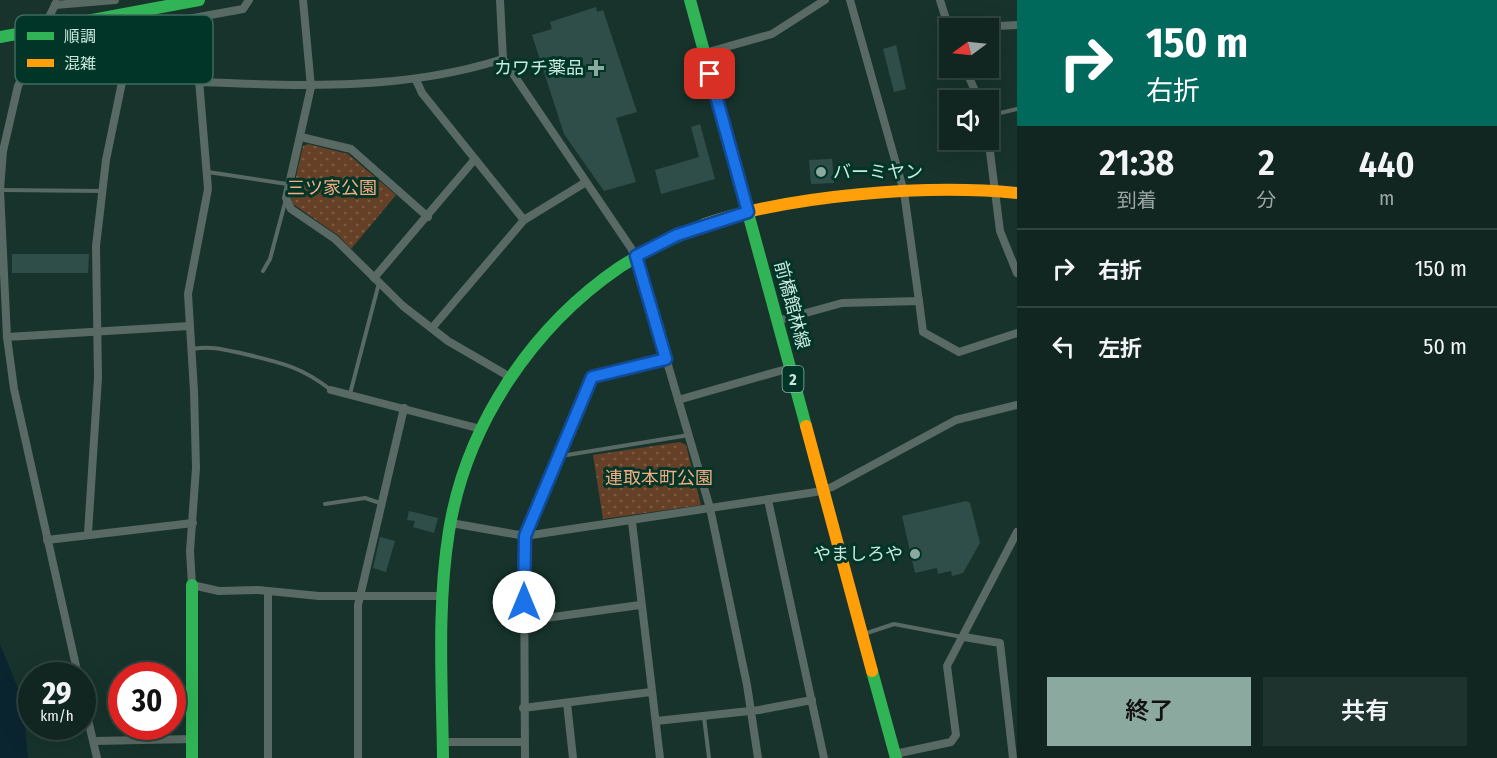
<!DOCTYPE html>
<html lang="ja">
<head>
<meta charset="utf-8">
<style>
  body { margin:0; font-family:"Fira Sans Condensed","Noto Sans JP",sans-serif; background:#1e322e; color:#f1f3f6; height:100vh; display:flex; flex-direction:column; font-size:22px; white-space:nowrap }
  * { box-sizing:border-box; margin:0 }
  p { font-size:20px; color:#9ca5a5 }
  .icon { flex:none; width:33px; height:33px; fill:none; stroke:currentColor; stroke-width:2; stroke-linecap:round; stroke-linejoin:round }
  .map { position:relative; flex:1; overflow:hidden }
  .side { display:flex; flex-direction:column; background:#112621; width:480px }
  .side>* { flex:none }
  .hud { background:#00695c; color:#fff; overflow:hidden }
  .needle { width:39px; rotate:255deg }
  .buttons { position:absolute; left:939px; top:18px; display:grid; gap:12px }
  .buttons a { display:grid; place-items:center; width:60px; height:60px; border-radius:0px; background:#112621; box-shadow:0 6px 24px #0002,0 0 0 2px #30433f; font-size:30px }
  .speed { position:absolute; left:18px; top:662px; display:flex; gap:12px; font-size:30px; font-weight:700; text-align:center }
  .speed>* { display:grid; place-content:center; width:78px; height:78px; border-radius:50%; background:#112621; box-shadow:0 6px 24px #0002,0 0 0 2px #30433f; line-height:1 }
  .speed small { font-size:15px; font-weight:400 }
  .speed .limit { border:9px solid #d22; background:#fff; color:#111 }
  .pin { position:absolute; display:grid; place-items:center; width:51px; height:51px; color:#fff; margin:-26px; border-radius:12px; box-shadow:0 3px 9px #0006 }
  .me { position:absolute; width:66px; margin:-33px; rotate:0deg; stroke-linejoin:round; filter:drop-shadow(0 0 4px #0008) }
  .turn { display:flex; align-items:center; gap:21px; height:126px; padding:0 30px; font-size:27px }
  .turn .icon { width:78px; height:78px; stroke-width:2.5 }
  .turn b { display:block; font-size:42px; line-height:51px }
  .eta { display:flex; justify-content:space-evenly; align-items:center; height:102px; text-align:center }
  .eta b { font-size:36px; font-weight:600; line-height:42px }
  .cta { display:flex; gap:12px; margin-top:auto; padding:12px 30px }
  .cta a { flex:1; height:69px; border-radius:0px; background:#8ba99f; color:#111; font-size:24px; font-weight:600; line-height:69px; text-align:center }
  .cta a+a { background:#1e322e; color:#f1f3f6 }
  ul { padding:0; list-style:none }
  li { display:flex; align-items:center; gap:18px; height:78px; padding:0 30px; border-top:2px solid #30433f }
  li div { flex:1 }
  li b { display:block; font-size:22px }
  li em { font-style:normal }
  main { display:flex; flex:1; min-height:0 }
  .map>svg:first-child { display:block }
  .park { fill:url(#park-dots) }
  .water { fill:#0b2530 }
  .building { fill:#304e49 }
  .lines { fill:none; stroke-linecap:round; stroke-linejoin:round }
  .lane { stroke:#596963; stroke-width:4 }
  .street { stroke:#596963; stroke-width:8 }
  .fast { stroke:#30b455; stroke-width:12 }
  .slow { stroke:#ff9f0a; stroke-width:12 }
  .route-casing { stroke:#114b97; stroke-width:15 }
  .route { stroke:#1a73e8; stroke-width:10 }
  .poi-dot { fill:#8ba99f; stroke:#003528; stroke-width:2 }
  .labels { text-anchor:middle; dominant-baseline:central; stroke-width:6; stroke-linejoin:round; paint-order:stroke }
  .shield { fill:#003528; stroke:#8db3a7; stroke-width:1.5 }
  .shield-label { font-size:16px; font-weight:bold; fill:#c9e9dd }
  .poi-label { font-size:18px; fill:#c9e9dd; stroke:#003528; text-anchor:end }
  .park-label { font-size:18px; fill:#f4ac83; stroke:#003528 }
  .street-label { font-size:18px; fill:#c9e9dd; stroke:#003528 }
  .key { fill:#003528; stroke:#3c6b5e; stroke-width:1.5 }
  .key-label { font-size:16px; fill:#c9e9dd }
</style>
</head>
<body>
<main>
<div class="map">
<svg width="1017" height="758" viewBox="0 0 1017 758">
  <defs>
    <pattern id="park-dots" width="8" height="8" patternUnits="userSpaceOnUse" patternTransform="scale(1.5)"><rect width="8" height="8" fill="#654026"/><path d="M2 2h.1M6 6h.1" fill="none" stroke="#7a5c45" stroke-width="1.8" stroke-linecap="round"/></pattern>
  </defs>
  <rect width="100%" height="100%" fill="#17332c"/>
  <!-- park -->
  <g class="park">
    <path d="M308,144L348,154L396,195L351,249L339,236L293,204L291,198L303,146Z"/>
    <path d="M680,442L686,445L701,505L603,519L593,455Z"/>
  </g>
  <!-- water -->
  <path class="water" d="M0,644L22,698L28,758H0Z"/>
  <!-- building -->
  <g class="building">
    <path d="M596,7L597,12L603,10L637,112L616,118L636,182L604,191L564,134L532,35L552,29L550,22Z"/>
    <path d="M896,45L906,89L894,92L883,49Z"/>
    <path d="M700,124L715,179L661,194L655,170L699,157L691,127Z"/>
    <path d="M832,159L834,183L811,184L809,160Z"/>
    <path d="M12,254H89L88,273H12Z"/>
    <path d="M966,501L970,503L980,543L963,573L952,576L951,571L938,574L937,568L915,573L902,516Z"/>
    <path d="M409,511L438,518L434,533L413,527L415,521L407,520Z"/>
    <path d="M380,537L395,541L386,572L373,568Z"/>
  </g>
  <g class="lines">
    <!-- lane -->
    <g class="lane">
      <path d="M988,116L1017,109"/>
      <path d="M208,172L287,184"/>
      <path d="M1,190L101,191"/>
      <path d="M263,271L270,259L286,199"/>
      <path d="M193,349C213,345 229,351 249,355C283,363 303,368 331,390"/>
      <path d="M350,394L379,283"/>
      <path d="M561,454L567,455L689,435"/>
      <path d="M325,504L365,498L380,503"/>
      <path d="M864,634L894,624L962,637"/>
      <path d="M704,717L709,758"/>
    </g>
    <!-- street -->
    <g class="street">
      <path d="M303,0L311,87L286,198L291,209L335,239L403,306L448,341L510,377"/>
      <path d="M500,0L503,59L631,248L638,263L710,508L747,685L758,758"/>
      <path d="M940,0L950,32"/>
      <path d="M55,5L115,0"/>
      <path d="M49,17L56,3"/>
      <path d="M194,19L208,189L188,294L194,391L196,468L190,551L192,585L219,591L258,590L319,596H443"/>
      <path d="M988,31L998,26L1017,25"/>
      <path d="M38,42L18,86L3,151L0,190L7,337L14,389L78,675"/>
      <path d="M35,47L47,48L133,29L243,9L249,0"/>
      <path d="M705,53L772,34L825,0"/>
      <path d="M965,68L979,100"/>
      <path d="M416,80L422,93L524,220"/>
      <path d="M198,82C301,86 403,91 503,59"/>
      <path d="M988,136L1000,231L1017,273"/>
      <path d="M301,137L351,149L428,217"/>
      <path d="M374,278L475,159"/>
      <path d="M919,301L923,332L959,352L1017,333"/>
      <path d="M777,321L842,303L919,301L904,192L850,0"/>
      <path d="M432,328L524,220L586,182"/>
      <path d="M7,337L190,326"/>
      <path d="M331,390L481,429"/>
      <path d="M678,400L790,368"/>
      <path d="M768,500L824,758"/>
      <path d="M632,522L660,758"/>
      <path d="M451,523L525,536L816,492L832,487L956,420L1017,405"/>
      <path d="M88,533L98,378L96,246L106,160L133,29"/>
      <path d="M47,540L193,523"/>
      <path d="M268,591V758"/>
      <path d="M524,621L640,605"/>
      <path d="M964,637L1000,643L1013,758"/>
      <path d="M82,694L97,758"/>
      <path d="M567,703L573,758"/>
      <path d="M523,708L651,692"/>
      <path d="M656,721L759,710L812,700"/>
      <path d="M94,741L193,739"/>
      <path d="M443,742H523"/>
      <path d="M895,754L951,742L956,735L947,666L1017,532"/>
      <path d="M358,758V605L404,408"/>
      <path d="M525,758L524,545L592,377L666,359"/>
    </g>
    <!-- fast -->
    <g class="fast">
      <path d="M690,0L806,426"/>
      <path d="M0,37L199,0"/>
      <path d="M192,585V758"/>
      <path d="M872,671L896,758"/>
      <path d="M443,758C442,682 437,606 449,531C466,425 532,327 620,267C647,250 676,237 705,224"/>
    </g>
    <!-- slow -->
    <g class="slow">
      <path d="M705,224C791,195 927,184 1017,193"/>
      <path d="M806,426L872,671"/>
    </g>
  </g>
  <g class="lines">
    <!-- route casing -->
    <g class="route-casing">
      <path id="route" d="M524,602L525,536L592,377L666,359L636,256L677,235L748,212L710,74"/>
    </g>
    <!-- route -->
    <use href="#route" class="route"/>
  </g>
  <!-- markers -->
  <g class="poi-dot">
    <path d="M593 59h6v6h6v6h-6v6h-6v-6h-6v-6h6z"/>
    <circle cx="821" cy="172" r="6"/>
    <circle cx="915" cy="554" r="6"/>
  </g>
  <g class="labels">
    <!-- shield labels -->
    <rect class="shield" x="782.5" y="366" width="21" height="26" rx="4.5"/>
    <g class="shield-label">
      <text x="793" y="379">2</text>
    </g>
    <!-- poi labels -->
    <g class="poi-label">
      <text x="584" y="68">カワチ薬品</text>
      <text x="833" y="172" text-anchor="start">バーミヤン</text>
      <text x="903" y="554">やましろや</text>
    </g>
    <!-- park labels -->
    <g class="park-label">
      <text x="332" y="188">三ツ家公園</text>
      <text x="659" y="478">連取本町公園</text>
    </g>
    <!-- street labels -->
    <g class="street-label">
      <text transform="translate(792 305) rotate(75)">前橋館林線</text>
    </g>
  </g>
  <!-- legend -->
  <rect x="15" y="15" width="198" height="69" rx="9" class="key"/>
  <rect x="27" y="32" width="27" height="8" fill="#30b455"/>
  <rect x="27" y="59" width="27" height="8" fill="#ff9f0a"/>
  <g class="key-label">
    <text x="64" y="42">順調</text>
    <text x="64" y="69">混雑</text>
  </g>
</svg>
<div class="buttons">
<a><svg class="needle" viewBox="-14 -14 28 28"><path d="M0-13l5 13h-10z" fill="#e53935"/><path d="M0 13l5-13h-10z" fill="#9ca5a5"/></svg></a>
<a><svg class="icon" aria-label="sound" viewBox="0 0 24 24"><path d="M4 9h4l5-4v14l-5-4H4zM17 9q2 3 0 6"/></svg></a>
</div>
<div class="speed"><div>29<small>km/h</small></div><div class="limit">30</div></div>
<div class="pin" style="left:710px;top:74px;background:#d93025"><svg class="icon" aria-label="arrive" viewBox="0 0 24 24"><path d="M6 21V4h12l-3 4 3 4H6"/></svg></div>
<svg class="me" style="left:524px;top:602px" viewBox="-20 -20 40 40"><circle r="19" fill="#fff"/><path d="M0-13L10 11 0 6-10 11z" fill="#1a73e8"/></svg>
</div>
<section class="side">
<div class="hud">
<div class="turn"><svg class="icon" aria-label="right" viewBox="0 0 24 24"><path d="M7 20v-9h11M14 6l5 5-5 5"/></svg><div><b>150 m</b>右折</div></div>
</div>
<div class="eta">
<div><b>21:38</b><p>到着</p></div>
<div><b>2</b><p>分</p></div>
<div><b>440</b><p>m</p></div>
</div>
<ul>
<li><svg class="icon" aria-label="right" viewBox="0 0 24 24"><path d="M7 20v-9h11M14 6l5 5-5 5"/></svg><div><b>右折</b></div><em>150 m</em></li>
<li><svg class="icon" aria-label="left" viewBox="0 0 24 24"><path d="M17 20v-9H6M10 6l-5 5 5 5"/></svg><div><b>左折</b></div><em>50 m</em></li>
</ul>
<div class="cta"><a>終了</a><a>共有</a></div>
</section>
</main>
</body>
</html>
